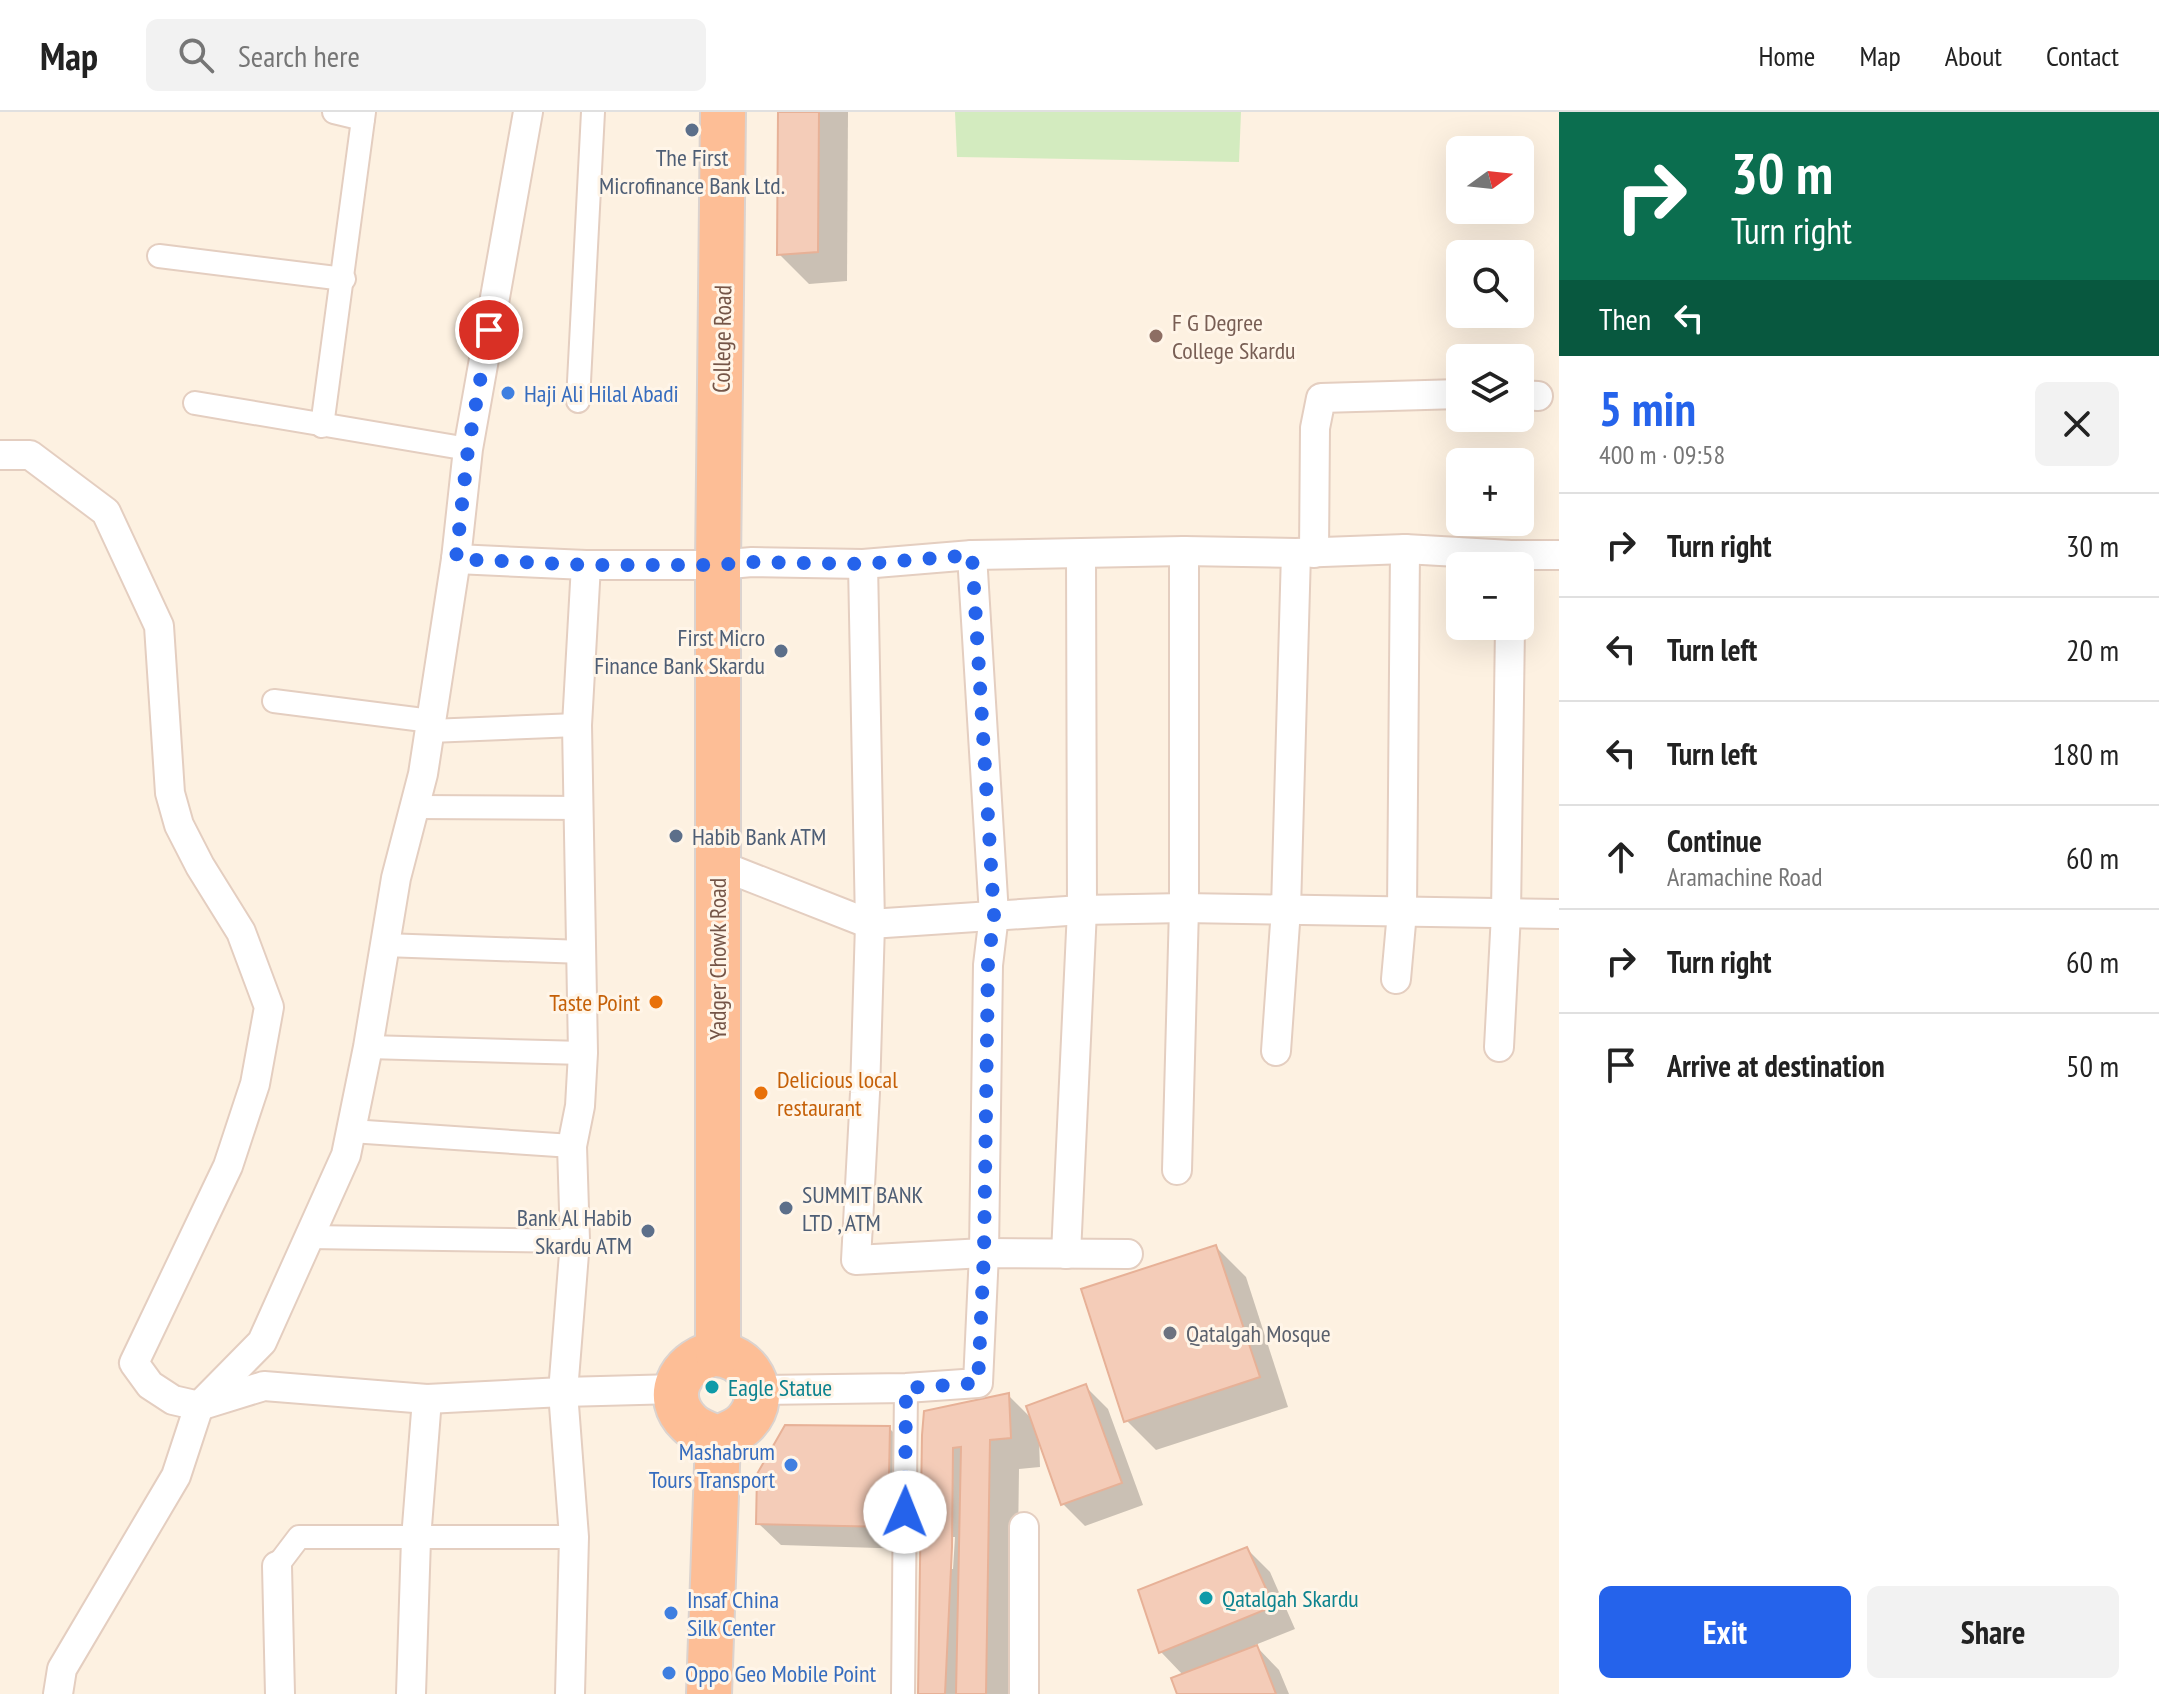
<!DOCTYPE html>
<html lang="en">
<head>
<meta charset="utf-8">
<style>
  body { margin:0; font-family:"PT Sans Narrow",sans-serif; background:#f2f2f2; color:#222; height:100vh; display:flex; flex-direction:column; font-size:30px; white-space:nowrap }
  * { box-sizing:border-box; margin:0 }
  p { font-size:26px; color:#767676 }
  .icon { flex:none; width:44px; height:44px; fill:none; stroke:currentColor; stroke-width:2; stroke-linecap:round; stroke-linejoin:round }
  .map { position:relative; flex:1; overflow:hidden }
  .details { display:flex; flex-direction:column; background:#fff; width:600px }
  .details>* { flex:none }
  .guide { background:#0b6e4f; color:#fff; overflow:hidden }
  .needle { width:52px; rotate:75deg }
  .fabs { position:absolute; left:1446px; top:24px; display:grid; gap:16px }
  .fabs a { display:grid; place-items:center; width:88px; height:88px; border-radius:12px; background:#fff; box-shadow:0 8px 32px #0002; font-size:40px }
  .pin { position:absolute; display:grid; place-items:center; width:68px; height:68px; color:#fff; margin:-34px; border:4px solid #fff; border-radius:50%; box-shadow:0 2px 8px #0007 }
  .me { position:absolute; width:88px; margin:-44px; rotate:1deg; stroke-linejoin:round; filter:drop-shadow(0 0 6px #0008) }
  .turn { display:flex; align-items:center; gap:28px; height:168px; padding:0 40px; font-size:36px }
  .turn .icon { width:104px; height:104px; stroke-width:2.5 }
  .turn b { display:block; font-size:56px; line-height:68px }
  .then { display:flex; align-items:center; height:76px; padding:0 40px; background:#0003; gap:16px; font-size:30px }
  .round { display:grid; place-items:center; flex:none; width:84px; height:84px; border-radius:12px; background:#f2f2f2 }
  .summary { display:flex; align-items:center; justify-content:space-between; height:136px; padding:0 40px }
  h1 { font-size:48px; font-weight:800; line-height:60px; color:#2563eb }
  .cta { display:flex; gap:16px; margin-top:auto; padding:16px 40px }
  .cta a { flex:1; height:92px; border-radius:12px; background:#2563eb; color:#fff; font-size:32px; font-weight:800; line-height:92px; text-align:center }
  .cta a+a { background:#f2f2f2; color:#222 }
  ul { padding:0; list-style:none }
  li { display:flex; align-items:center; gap:24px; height:104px; padding:0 40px; border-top:2px solid #e0e0e0 }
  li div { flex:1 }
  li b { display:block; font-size:30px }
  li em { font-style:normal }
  header { display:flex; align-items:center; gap:48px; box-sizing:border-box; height:112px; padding:0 40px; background:#fff; border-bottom:2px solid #e0e0e0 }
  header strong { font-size:38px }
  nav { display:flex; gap:44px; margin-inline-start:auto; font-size:28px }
  .search { width:560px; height:72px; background:#f2f2f2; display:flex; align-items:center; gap:20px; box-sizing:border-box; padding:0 28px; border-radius:12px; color:#767676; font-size:30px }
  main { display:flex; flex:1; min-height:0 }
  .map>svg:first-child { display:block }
  .green { fill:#d3ebbf }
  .shadow { fill:#0003; fill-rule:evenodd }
  .building { fill:#f4ccb8; stroke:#e7b197; stroke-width:2 }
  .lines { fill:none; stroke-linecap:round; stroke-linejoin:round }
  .pedestrian-casing { stroke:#e4cec0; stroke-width:26 }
  .minor-casing { stroke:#e4cec0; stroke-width:32 }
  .trunk-casing { stroke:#dbd3cf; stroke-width:48 }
  .pedestrian { stroke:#fff; stroke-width:22 }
  .minor { stroke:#fff; stroke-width:28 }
  .trunk { stroke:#fdbe96; stroke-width:44 }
  .route { stroke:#2563eb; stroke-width:14; stroke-dasharray:0 25.2 }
  .service-dot { fill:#5c6f8a; stroke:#fff5e8; stroke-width:3 }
  .education-dot { fill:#8d6e63; stroke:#fff5e8; stroke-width:3 }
  .shop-dot { fill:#3f7fe0; stroke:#fff5e8; stroke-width:3 }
  .food-dot { fill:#e8710a; stroke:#fff5e8; stroke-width:3 }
  .worship-dot { fill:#6b7280; stroke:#fff5e8; stroke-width:3 }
  .culture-dot { fill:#0f9aa8; stroke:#fff5e8; stroke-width:3 }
  .labels { text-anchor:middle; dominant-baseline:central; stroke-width:6; stroke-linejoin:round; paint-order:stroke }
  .service-label { font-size:24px; fill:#4e5e75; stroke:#fff5e8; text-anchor:end }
  .education-label { font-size:24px; fill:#785e54; stroke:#fff5e8; text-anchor:start }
  .street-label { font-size:24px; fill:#755547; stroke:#fff5e8 }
  .shop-label { font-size:24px; fill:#366cbe; stroke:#fff5e8; text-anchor:start }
  .food-label { font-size:24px; fill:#c56008; stroke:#fff5e8; text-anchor:end }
  .worship-label { font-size:24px; fill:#5b616d; stroke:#fff5e8; text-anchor:start }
  .culture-label { font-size:24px; fill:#0d838f; stroke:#fff5e8; text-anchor:start }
</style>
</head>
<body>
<header>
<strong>Map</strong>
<div class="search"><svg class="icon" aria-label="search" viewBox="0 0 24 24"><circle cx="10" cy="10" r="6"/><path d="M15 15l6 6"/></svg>Search here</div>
<nav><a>Home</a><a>Map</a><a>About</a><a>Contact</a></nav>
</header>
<main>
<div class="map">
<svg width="1559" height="1582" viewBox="0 0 1559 1582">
  <rect width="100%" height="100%" fill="#fdf1e1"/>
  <!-- green -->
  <path class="green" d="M955,0H1241L1239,50L957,45Z"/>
  <!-- shadow -->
  <g class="shadow">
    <path d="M780,0H848L847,169L809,172L779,142Z"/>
    <path d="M1216,1135L1246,1165L1288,1295L1156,1338L1126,1308Z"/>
    <path d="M1086,1275L1108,1297L1143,1393L1085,1414L1063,1392L1039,1328L1040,1355L1019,1357L1016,1582H920L924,1323L1009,1284L1032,1307ZM951,1425H955L953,1457H950Z"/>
    <path d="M889,1316L912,1339L910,1437L781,1433L758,1411Z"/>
    <path d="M1247,1437L1270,1460L1295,1517L1255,1533L1279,1558L1289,1582H1179L1183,1563L1161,1540L1141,1479Z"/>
  </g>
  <!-- building -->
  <g class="building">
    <path d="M778,0H819L818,140L777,143Z"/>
    <path d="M1216,1133L1260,1265L1124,1310L1081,1177Z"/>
    <path d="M1086,1272L1122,1371L1061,1393L1026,1294Z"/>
    <path d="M1009,1281L1011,1326L990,1328L986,1582H956L961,1335L953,1336L952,1435L945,1582H918L922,1323L924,1299Z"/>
    <path d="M785,1313L890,1314L888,1415L756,1412L757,1362Z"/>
    <path d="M1247,1435L1274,1494L1159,1541L1138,1478Z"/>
    <path d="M1257,1533L1276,1582H1177L1171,1566Z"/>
  </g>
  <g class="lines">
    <!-- pedestrian casing -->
    <g class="pedestrian-casing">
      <g id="pedestrian">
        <path d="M334,0L363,7"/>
        <path d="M159,144L344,167"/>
        <path d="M578,289L593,0"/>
        <path d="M195,291L468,337"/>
        <path d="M322,314L364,0"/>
        <path d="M274,589L431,609"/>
        <path d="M430,619L577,613"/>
        <path d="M415,695L580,696"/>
        <path d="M384,833L583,840"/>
        <path d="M368,935L583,941"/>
        <path d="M351,1019L572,1034"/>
        <path d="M309,1125L575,1129"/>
        <path d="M277,1454L299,1425H574"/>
        <path d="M903,1582L906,1276"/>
      </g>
    </g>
    <!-- minor casing -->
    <g class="minor-casing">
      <g id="minor">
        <path d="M1520,283L1538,284"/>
        <path d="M0,343H30L106,400L159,514L170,681L179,713L200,754L241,820L269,895L255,972L228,1054L134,1251L150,1273L173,1288L199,1294L264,1274L427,1287L563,1280L677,1277"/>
        <path d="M1314,441L1315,316L1321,286L1460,282"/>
        <path d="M456,447L586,453H718L752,450L863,452L972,443L1184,439L1296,441L1405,437L1511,443H1559"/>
        <path d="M863,452L870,812L865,981L856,1148L984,1141L1128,1142"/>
        <path d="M717,752L870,812L1082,798L1184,796L1559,802"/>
        <path d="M1396,867L1402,800L1405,437"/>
        <path d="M1499,935L1506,802L1510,514"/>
        <path d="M1276,939L1286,797L1296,441"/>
        <path d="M1177,1058L1184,796V439"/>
        <path d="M1066,1142L1082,798L1081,442"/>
        <path d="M756,1278L906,1276L978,1271L984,1141L988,853L994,803L972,443"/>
        <path d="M1024,1415V1582"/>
        <path d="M277,1454L280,1582"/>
        <path d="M58,1582L62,1557L176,1364L199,1294L262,1230L346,1043L368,935L396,766L423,662L456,447L468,337L528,0"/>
        <path d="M411,1582L416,1427L427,1287"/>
        <path d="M570,1582L574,1425L563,1280L575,1129L572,1034L580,994L583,941L577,613L586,453"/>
      </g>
    </g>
    <!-- trunk casing -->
    <g class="trunk-casing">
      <g id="trunk">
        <path d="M712,1242C748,1240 772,1282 746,1310C739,1318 727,1322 718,1326C708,1322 697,1319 689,1311C662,1285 680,1251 712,1242Z"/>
        <path d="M718,1242V453L723,0"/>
        <path d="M709,1582L718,1326"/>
      </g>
    </g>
    <!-- pedestrian -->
    <use href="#pedestrian" class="pedestrian"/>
    <!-- minor -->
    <use href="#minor" class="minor"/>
    <!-- trunk -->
    <use href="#trunk" class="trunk"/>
  </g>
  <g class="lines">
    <!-- route -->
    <path class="route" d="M489,218L468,337L456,447L586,453H718L752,450L863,452L972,443L994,803L988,853L984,1141L978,1271L906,1276L905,1400"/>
  </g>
  <!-- markers -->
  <g class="service-dot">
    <circle cx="692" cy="18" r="8"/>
    <circle cx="781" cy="539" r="8"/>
    <circle cx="676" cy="724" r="8"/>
    <circle cx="786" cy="1096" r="8"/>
    <circle cx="648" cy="1119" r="8"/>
  </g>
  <circle class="education-dot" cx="1156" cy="224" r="8"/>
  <g class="shop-dot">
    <circle cx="508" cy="281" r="8"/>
    <circle cx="791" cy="1353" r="8"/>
    <circle cx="671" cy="1501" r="8"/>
    <circle cx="669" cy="1561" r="8"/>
  </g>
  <g class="food-dot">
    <circle cx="656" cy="890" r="8"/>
    <circle cx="761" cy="981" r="8"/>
  </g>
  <circle class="worship-dot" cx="1170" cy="1221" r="8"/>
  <g class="culture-dot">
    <circle cx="712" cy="1275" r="8"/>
    <circle cx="1206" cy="1486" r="8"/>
  </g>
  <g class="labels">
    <!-- service labels -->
    <g class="service-label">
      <text x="692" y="45" text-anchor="middle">The First<tspan x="692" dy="28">Microfinance Bank Ltd.</tspan></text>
      <text x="765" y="525">First Micro<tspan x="765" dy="28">Finance Bank Skardu</tspan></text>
      <text x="692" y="724" text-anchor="start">Habib Bank ATM</text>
      <text x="802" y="1082" text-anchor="start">SUMMIT BANK<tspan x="802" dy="28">LTD , ATM</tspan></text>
      <text x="632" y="1105">Bank Al Habib<tspan x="632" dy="28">Skardu ATM</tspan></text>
    </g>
    <!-- education labels -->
    <g class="education-label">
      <text x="1172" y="210">F G Degree<tspan x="1172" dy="28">College Skardu</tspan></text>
    </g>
    <!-- street labels -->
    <g class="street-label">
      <text transform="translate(722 227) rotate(-89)">College Road</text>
      <text transform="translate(717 847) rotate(-90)">Yadger Chowk Road</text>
    </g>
    <!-- shop labels -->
    <g class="shop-label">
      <text x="524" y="281">Haji Ali Hilal Abadi</text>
      <text x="775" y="1339" text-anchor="end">Mashabrum<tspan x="775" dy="28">Tours Transport</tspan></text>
      <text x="687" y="1487">Insaf China<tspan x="687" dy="28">Silk Center</tspan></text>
      <text x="685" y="1561">Oppo Geo Mobile Point</text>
    </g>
    <!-- food labels -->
    <g class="food-label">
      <text x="640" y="890">Taste Point</text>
      <text x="777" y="967" text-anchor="start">Delicious local<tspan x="777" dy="28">restaurant</tspan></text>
    </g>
    <!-- worship labels -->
    <g class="worship-label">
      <text x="1186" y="1221">Qatalgah Mosque</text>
    </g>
    <!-- culture labels -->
    <g class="culture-label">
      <text x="728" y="1275">Eagle Statue</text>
      <text x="1222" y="1486">Qatalgah Skardu</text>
    </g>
  </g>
</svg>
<div class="fabs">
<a><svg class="needle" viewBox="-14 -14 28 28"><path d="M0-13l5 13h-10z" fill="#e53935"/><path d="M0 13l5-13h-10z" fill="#767676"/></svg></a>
<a><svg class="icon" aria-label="search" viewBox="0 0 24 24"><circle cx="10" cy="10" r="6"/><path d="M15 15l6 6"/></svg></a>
<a><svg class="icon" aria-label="layers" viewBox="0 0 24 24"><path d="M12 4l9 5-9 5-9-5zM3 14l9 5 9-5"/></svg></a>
<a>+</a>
<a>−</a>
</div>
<div class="pin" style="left:489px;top:218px;background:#d93025"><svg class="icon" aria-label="arrive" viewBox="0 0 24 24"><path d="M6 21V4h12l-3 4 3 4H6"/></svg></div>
<svg class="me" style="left:905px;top:1400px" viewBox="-20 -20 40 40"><circle r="19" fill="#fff"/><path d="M0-13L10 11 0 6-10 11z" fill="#2563eb"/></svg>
</div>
<section class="details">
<div class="guide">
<div class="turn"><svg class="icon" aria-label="right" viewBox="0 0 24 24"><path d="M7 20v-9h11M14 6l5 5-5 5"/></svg><div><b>30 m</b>Turn right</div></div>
<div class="then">Then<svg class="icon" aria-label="left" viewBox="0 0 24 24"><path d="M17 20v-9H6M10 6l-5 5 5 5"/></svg></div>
</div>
<div class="summary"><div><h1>5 min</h1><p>400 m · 09:58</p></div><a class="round"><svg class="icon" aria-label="close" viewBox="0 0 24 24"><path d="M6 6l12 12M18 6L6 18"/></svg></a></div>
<ul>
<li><svg class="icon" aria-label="right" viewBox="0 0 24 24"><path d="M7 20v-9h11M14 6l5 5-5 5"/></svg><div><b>Turn right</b></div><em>30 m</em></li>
<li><svg class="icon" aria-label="left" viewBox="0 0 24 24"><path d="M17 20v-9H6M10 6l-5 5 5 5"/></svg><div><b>Turn left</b></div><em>20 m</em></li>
<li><svg class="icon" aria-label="left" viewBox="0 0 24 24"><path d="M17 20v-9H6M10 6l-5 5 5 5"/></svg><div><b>Turn left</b></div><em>180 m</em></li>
<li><svg class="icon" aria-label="ahead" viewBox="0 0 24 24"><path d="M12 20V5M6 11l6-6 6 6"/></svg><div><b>Continue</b><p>Aramachine Road</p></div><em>60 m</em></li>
<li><svg class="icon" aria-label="right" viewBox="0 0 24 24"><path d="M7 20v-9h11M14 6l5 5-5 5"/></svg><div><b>Turn right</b></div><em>60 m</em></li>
<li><svg class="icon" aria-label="arrive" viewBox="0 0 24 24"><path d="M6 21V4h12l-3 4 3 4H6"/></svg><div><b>Arrive at destination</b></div><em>50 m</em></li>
</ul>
<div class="cta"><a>Exit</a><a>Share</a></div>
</section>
</main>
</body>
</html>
